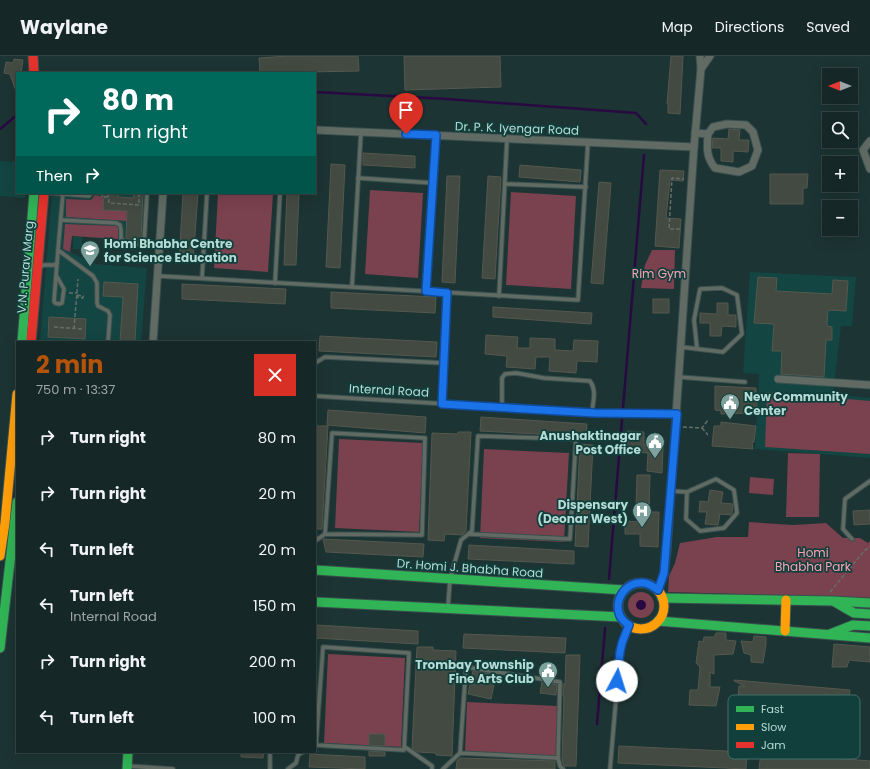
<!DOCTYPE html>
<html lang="en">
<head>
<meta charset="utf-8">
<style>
  body { margin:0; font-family:Poppins,sans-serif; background:#1e2f2e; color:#f1f3f6; height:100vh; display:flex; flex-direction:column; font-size:15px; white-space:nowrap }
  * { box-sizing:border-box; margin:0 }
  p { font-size:13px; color:#9da5a7 }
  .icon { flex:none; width:22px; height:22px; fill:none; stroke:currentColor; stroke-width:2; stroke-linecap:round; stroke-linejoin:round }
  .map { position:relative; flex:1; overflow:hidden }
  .panel { position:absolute; left:16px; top:285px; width:300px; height:412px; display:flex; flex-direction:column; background:#152726; border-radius:0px; box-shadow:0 4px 16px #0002,0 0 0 1px #344443 }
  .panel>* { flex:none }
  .hud { position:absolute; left:16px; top:16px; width:300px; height:122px; border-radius:0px; box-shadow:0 4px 16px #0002,0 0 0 1px #344443; background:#00695c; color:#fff; overflow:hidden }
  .needle { width:26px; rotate:270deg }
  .tools { position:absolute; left:822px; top:12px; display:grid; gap:8px }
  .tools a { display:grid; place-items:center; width:36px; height:36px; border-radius:0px; background:#152726; box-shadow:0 4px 16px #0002,0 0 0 1px #344443; font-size:20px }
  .pin { position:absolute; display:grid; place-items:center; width:34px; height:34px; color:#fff; margin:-41px -17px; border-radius:50% 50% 50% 0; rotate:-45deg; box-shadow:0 0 4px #0007 }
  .pin .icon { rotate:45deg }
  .me { position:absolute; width:44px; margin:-22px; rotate:5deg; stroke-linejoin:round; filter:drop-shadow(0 0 3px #0008) }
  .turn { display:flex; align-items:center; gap:14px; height:84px; padding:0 20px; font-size:18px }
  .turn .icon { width:52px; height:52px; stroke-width:2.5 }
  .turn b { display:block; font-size:28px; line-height:34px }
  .then { display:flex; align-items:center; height:38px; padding:0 20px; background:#0003; gap:8px; font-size:15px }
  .round { display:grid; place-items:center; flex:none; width:42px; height:42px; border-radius:0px; background:#1e2f2e }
  .summary { display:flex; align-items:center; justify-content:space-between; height:68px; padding:0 20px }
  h1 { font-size:24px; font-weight:700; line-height:30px; color:#b45309 }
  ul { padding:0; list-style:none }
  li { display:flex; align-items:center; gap:12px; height:56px; padding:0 20px }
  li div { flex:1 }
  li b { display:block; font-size:15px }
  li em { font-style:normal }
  header { display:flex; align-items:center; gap:24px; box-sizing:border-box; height:56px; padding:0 20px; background:#152726; border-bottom:1px solid #344443 }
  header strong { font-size:19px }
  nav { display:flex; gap:22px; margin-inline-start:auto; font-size:14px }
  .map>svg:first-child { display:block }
  .built { fill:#134542 }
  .green { fill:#7a414e }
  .water { fill:#290941 }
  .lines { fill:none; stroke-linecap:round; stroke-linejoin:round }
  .stream { stroke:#290941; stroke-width:2.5 }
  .building { fill:#434a41; stroke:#55584e }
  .lane-casing { stroke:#39504f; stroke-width:5.5 }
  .street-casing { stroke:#39504f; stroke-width:9 }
  .fast-casing { stroke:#39504f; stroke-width:11 }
  .slow-casing { stroke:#39504f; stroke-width:11 }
  .jam-casing { stroke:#39504f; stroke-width:11 }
  .path { stroke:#626f69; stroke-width:1.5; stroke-dasharray:4 2; stroke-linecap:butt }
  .lane { stroke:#616b63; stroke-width:3.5 }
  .street { stroke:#616b63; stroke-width:7 }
  .fast { stroke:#30b455; stroke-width:9 }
  .slow { stroke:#ff9f0a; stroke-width:9 }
  .jam { stroke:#e5322d; stroke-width:9 }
  .route-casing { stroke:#114b97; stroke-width:10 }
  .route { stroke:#1a73e8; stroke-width:7 }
  .labels { text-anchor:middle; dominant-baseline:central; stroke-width:3.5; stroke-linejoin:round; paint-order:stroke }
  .street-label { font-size:12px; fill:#b4dbd6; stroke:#113f3c }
  .poi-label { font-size:12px; font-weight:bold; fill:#b4dbd6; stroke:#113f3c; text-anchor:end }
  .park-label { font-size:12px; fill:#fda2b4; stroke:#113f3c }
  .key { fill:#113f3c; stroke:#426e6a; stroke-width:1 }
  .key-label { font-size:11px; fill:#b4dbd6 }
</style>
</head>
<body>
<header>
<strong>Waylane</strong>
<nav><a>Map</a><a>Directions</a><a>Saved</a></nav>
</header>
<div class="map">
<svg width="870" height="713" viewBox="0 0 870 713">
  <rect width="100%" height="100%" fill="#1c3433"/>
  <!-- built -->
  <g class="built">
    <path d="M0,105L17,106V137H25V142L0,140Z"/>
    <path d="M52,137H150L146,190L118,189V183L72,180L70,196L96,208L147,212L141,286L40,285Z"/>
    <rect x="73" y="181" width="9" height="12"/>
    <path d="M750,216L856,221L852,270H841L833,338L870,342V402L755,393L759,318L743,317Z"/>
  </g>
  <!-- green -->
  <g class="green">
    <path d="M370,134L423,137L418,222L365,218Z"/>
    <path d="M511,136L576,140L571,233L506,229Z"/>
    <path d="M218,137H273L268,216L214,212Z"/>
    <path d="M95,139L103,141V154L127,155L126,165L66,161V143L91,144Z"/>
    <path d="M65,168L117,170L118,172V183L72,180L70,196L63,193Z"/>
    <path d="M652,194H675L674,233L641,232L645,209Z"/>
    <path d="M767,336L870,345V398L765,391Z"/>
    <path d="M339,383L423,387L419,476L335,472Z"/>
    <path d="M484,393L569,397L564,486L480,482Z"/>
    <path d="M788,397L820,398L819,461H786Z"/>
    <path d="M750,421L774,423L773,439L749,437Z"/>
    <path d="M749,466L793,469L826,467L843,482H860L868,487L870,485V542L668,536L669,520L675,507L680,487L717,481H748Z"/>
    <circle cx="641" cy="549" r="13"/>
    <path d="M328,598L405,602L401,691L324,687Z"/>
    <path d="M467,646L558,650L556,700L465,696Z"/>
  </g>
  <!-- water -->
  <circle class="water" cx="641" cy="549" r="5"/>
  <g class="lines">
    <!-- stream -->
    <g class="stream">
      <path d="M315,36L447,43L636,57L646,68"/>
      <path d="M0,73L17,59"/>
      <path d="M623,352L644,99"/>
      <path d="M609,523L622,364"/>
      <path d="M597,668L605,572"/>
    </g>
  </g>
  <!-- building -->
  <g class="building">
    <path d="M287,0H358L359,15L260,17L259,2Z"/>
    <path d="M404,0H500L501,31L405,34Z"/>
    <path d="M671,0H683L680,58L668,57V48H667Z"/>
    <path d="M14,3L23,4L21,17H17V35H16L10,18L4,17L6,6L13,7Z"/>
    <path d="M729,73L740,74L739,84H749L748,96L733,95V106L721,105V92H712L713,82L728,83Z"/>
    <path d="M363,97L415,100V112L363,109Z"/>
    <path d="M331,108L345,109L340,212L326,211Z"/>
    <path d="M520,109L581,114L580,126L519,121Z"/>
    <path d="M660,114L684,115L683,125L670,124L666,162L681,163L679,192L655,190Z"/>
    <path d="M770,118H808L807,132H803V148H770Z"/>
    <path d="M447,120H460L455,227L442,226Z"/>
    <path d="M488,120L501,121L495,223L482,222Z"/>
    <path d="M599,126L611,127L603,228L591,227Z"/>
    <path d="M104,137H119L118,141L133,142L134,137H143L141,185H132L126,182L127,155L103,154Z"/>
    <path d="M183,137H198L193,206L179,205Z"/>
    <path d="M287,137H299L296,209H284Z"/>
    <path d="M758,221L777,222L776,235L832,238L833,224L848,225L846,255L828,254L827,270L832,271V284H826L824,321L781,318L782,295H772L774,268L754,267Z"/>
    <path d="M104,226L138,228L135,286H120L123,241L103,240Z"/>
    <path d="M182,228L286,233L285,248L182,243Z"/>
    <path d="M331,236L436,241L435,257L331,252Z"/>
    <rect x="653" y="243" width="16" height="14"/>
    <path d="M717,247H728V259H736V271L722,270L721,280H710V267H700V257L717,258Z"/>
    <path d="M493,251L592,257L591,268L493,261Z"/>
    <path d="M49,261L86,263L85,283L48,281Z"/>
    <path d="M486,279L518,281L517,292H530V282L555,283V294L573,295L574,284L598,285L597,306L577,305L576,317L549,315L550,301H536L535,313L506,311L507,300L485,298Z"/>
    <path d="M320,280L437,286L436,301L319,295Z"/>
    <path d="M715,330L756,332L757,351H753V357L721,358V355L715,354Z"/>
    <path d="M328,354L426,361L425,377L327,369Z"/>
    <path d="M481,361L587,368L586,382L579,381L576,380L480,375Z"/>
    <path d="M721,366L756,370L754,386H752L753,393L712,390L714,370H721Z"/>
    <path d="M315,370H328L322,473H315Z"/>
    <path d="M627,375L644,376V389L663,391L662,417L647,415L648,397L625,395Z"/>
    <path d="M458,376H471L466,475L462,479L445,478L444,485L428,484L432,377L458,378Z"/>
    <path d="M580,388L593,389L588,491L575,490Z"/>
    <path d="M637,419H650L649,456H659L658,491L640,490V478H625V465L642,466V452H636Z"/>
    <path d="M710,434L723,436L721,447L733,448L732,457L731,459L720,458L718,469L705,468L707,456H699L700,445L708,446Z"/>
    <path d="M870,454V468L854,469L853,455Z"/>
    <path d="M323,483L424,488L423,501L326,496Z"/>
    <path d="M469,489L574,495V508L468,503Z"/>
    <path d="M316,569L418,575V588L315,582Z"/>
    <path d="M716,577H726V584L736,585L733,598L714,599V618L710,616V631H720L716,650L689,649L690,634H698L700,611L696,607L699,585L703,586L704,581H714Z"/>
    <path d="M464,578L566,582L565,597L463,592Z"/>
    <path d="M754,580L766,581V588L763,607L751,606V599L744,597L741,585L753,586Z"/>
    <path d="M834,588L870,591V606L849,604L847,611H832Z"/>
    <path d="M417,591H433V594L456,595L452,700L436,699V697L418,696L412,692Z"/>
    <path d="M566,599H580L576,710H564L562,704L564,640H563V628H565Z"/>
    <path d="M473,615L496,619L491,643L468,638Z"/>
    <path d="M734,624L850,634L848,653L738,644L739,630H745L734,625Z"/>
    <path d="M542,626L557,629L556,639L540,637Z"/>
    <path d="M369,678H385V690L369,689Z"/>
    <path d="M619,690L747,696L746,713L618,707Z"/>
    <path d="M369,695L385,696V700H369Z"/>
    <path d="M241,696H264L263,702L241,701Z"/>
    <path d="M761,696L870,705V713H759Z"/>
    <path d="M310,698L365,701V713L309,711Z"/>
    <path d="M460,702L555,705V713H456L457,705Z"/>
  </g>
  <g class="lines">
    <!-- lane casing -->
    <g class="lane-casing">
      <g id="lane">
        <path d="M358,122L433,127"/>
        <path d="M506,128L586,131"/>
        <path d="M50,137L89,140L91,137"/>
        <path d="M63,137L58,194L93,220L97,227V247L98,250L108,255L110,259L108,286"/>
        <path d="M61,164L116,167L120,169L121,174V183C126,188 137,190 144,187L147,137"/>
        <path d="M41,211L43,209H54L57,207L58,194"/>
        <path d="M56,219L64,233L62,247L59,248L55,247L54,245L57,207"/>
        <path d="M158,220L578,244L588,86"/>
        <path d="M202,222L207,137"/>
        <path d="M275,227L280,137"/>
        <path d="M352,231L361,76"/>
        <path d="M426,235L436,79"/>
        <path d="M499,240L507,83"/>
        <path d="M681,291L723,296L742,278L737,239L722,232L700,233L694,264L697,292"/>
        <path d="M315,307L325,301L444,307"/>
        <path d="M679,321L745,326"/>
        <path d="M315,340L595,357L677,359"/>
        <path d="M442,347L447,237"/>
        <path d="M502,351V322L505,318L516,317L544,322L590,325C597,335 593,345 592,356"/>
        <path d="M671,435L687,436L716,423L734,434L737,457L724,472L700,475L686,463L687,436"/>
        <path d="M852,483L843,473L845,443L870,425"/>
        <path d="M315,485L325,478L422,479L425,382L332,377L325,478"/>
        <path d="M448,551L450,523L461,484L472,475L478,380L576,383L570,483L469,478"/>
        <path d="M315,689L404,694L409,597L323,591L316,688"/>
        <path d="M405,691L432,710V713"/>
        <path d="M270,696V713"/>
        <path d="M558,702L560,710L563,713"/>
        <path d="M128,710L173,713"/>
        <path d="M288,713L296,707L298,699L303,696"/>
        <path d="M443,713L460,697L466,611L560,626L558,702L460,697"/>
        <path d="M610,713L620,596L621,587L629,569"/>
      </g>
    </g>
    <!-- street casing -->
    <g class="street-casing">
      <g id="street">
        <path d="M700,0L701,13"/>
        <path d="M315,74L694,91"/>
        <path d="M695,77L708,78L713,71L727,68L746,69L753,76L758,94L752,110L739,116L715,112C706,101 707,92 708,78"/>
        <path d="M870,85L863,94L870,113"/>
        <path d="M153,286L163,137"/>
        <path d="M778,323L870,329"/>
        <path d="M658,535L664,517L667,495L694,91L701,13L710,0"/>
      </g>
    </g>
    <!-- fast casing -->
    <g class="fast-casing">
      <g id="fast">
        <path d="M22,286L34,137"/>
        <path d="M315,514L624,534"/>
        <path d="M662,542L833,545L870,547"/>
        <path d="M315,546L621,561"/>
        <path d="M835,546L854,557L870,558"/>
        <path d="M658,565L870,582"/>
        <path d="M830,578L853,569L870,570"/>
        <path d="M0,592L17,446"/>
        <path d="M127,713L128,696"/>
      </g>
    </g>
    <!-- slow casing -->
    <g class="slow-casing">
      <g id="slow">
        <path d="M0,500L5,467L17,338"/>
        <circle cx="641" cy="550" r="23"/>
        <path d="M785,575L786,544"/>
      </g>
    </g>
    <!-- jam casing -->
    <g class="jam-casing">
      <g id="jam">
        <path d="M33,0L34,17"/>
        <path d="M31,286L44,137"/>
      </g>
    </g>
    <!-- path -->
    <g class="path">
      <path d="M102,137V141H109"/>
      <path d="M108,137L109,147L139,149V137"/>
      <path d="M680,173H669L672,122L684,123"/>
      <path d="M69,237H77"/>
      <path d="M77,239L83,240V242L77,241"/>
      <path d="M54,271L82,273"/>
      <path d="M74,273L78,223"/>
      <path d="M683,371L702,372L708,364"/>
      <path d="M702,372L708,379"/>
      <path d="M830,536L865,494L870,491"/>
    </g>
    <!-- lane -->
    <use href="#lane" class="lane"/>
    <!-- street -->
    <use href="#street" class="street"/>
    <!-- fast -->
    <use href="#fast" class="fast"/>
    <!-- slow -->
    <use href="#slow" class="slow"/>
    <!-- jam -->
    <use href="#jam" class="jam"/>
  </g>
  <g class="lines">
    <!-- route casing -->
    <g class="route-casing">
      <path id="route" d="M406,78L436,79L426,235L447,237L442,348L595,357L677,358L664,517L658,534C654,531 650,528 645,527C626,524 613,544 620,560C622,564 626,567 629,569L622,587L620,596L617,625"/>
    </g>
    <!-- route -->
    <use href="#route" class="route"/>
  </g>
  <!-- icons -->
  <defs>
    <g id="university-pin" transform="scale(1)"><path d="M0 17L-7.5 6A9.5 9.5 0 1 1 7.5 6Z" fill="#7fa19d" stroke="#113f3c"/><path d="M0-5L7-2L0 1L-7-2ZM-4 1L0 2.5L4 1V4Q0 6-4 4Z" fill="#fff"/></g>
    <g id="civic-pin" transform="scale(1)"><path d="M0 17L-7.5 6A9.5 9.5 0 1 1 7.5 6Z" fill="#7fa19d" stroke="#113f3c"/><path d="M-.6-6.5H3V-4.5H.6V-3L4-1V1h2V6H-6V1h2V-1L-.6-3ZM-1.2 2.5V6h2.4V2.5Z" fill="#fff"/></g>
    <g id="hospital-pin" transform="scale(1)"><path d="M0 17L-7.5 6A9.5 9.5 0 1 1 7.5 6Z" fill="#7fa19d" stroke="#113f3c"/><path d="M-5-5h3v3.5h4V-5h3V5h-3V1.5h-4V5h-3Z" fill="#fff"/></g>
  </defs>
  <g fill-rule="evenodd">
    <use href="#university-pin" x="90" y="194"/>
    <use href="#civic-pin" x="730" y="347"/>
    <use href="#civic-pin" x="655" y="386"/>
    <use href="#hospital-pin" x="642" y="455"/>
    <use href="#civic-pin" x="548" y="615"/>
  </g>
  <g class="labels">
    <!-- street labels -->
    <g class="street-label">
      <text transform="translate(517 72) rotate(2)">Dr. P. K. Iyengar Road</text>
      <text transform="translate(25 211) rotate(-85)">V.N. Purav Marg</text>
      <text transform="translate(389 334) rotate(3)">Internal Road</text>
      <text transform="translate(470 512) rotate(4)">Dr. Homi J. Bhabha Road</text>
    </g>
    <!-- poi labels -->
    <g class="poi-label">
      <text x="104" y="187" text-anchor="start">Homi Bhabha Centre<tspan x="104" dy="14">for Science Education</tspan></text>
      <text x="744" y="340" text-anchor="start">New Community<tspan x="744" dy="14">Center</tspan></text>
      <text x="641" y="379">Anushaktinagar<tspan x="641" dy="14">Post Office</tspan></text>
      <text x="628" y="448">Dispensary<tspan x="628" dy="14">(Deonar West)</tspan></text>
      <text x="534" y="608">Trombay Township<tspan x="534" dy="14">Fine Arts Club</tspan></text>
    </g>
    <!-- park labels -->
    <g class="park-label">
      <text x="659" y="217">Rim Gym</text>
      <text x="813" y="496">Homi<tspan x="813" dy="14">Bhabha Park</tspan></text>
    </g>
  </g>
  <!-- legend -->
  <rect x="728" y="639" width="132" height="64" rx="6" class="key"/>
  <rect x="736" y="650" width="18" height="6" fill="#30b455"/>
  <rect x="736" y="668" width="18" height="6" fill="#ff9f0a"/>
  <rect x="736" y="686" width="18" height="6" fill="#e5322d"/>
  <g class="key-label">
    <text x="761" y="657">Fast</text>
    <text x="761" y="675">Slow</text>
    <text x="761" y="693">Jam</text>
  </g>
</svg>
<div class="tools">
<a><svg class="needle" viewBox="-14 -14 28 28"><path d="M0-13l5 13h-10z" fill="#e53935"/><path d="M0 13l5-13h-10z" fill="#9da5a7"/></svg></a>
<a><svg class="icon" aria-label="search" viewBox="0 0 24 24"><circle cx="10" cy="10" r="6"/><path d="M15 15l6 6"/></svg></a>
<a>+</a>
<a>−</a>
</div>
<div class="pin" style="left:406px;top:78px;background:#d93025"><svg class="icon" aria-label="arrive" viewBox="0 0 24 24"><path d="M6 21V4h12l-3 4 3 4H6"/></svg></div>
<svg class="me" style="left:617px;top:625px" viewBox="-20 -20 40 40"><circle r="19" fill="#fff"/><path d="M0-13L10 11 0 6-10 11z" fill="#1a73e8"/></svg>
<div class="hud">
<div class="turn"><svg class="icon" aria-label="right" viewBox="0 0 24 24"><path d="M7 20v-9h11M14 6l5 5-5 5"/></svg><div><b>80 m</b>Turn right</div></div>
<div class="then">Then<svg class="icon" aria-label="right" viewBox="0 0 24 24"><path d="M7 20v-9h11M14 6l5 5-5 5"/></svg></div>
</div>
<section class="panel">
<div class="summary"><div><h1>2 min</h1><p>750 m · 13:37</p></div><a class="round" style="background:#d93025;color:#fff"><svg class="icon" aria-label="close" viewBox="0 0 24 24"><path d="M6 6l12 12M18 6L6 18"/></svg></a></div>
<ul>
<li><svg class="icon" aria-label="right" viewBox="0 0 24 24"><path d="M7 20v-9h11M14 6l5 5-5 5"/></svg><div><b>Turn right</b></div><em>80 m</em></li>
<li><svg class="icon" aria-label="right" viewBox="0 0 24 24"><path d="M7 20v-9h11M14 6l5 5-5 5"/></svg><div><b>Turn right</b></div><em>20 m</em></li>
<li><svg class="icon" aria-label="left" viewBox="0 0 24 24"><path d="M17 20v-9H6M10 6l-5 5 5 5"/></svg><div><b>Turn left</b></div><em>20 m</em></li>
<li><svg class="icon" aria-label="left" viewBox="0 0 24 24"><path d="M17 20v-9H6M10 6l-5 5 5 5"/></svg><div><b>Turn left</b><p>Internal Road</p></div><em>150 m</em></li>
<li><svg class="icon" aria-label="right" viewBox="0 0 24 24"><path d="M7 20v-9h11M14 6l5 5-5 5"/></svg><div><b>Turn right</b></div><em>200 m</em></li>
<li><svg class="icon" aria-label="left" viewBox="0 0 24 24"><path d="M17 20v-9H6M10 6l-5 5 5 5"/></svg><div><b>Turn left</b></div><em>100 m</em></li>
</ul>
</section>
</div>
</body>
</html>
